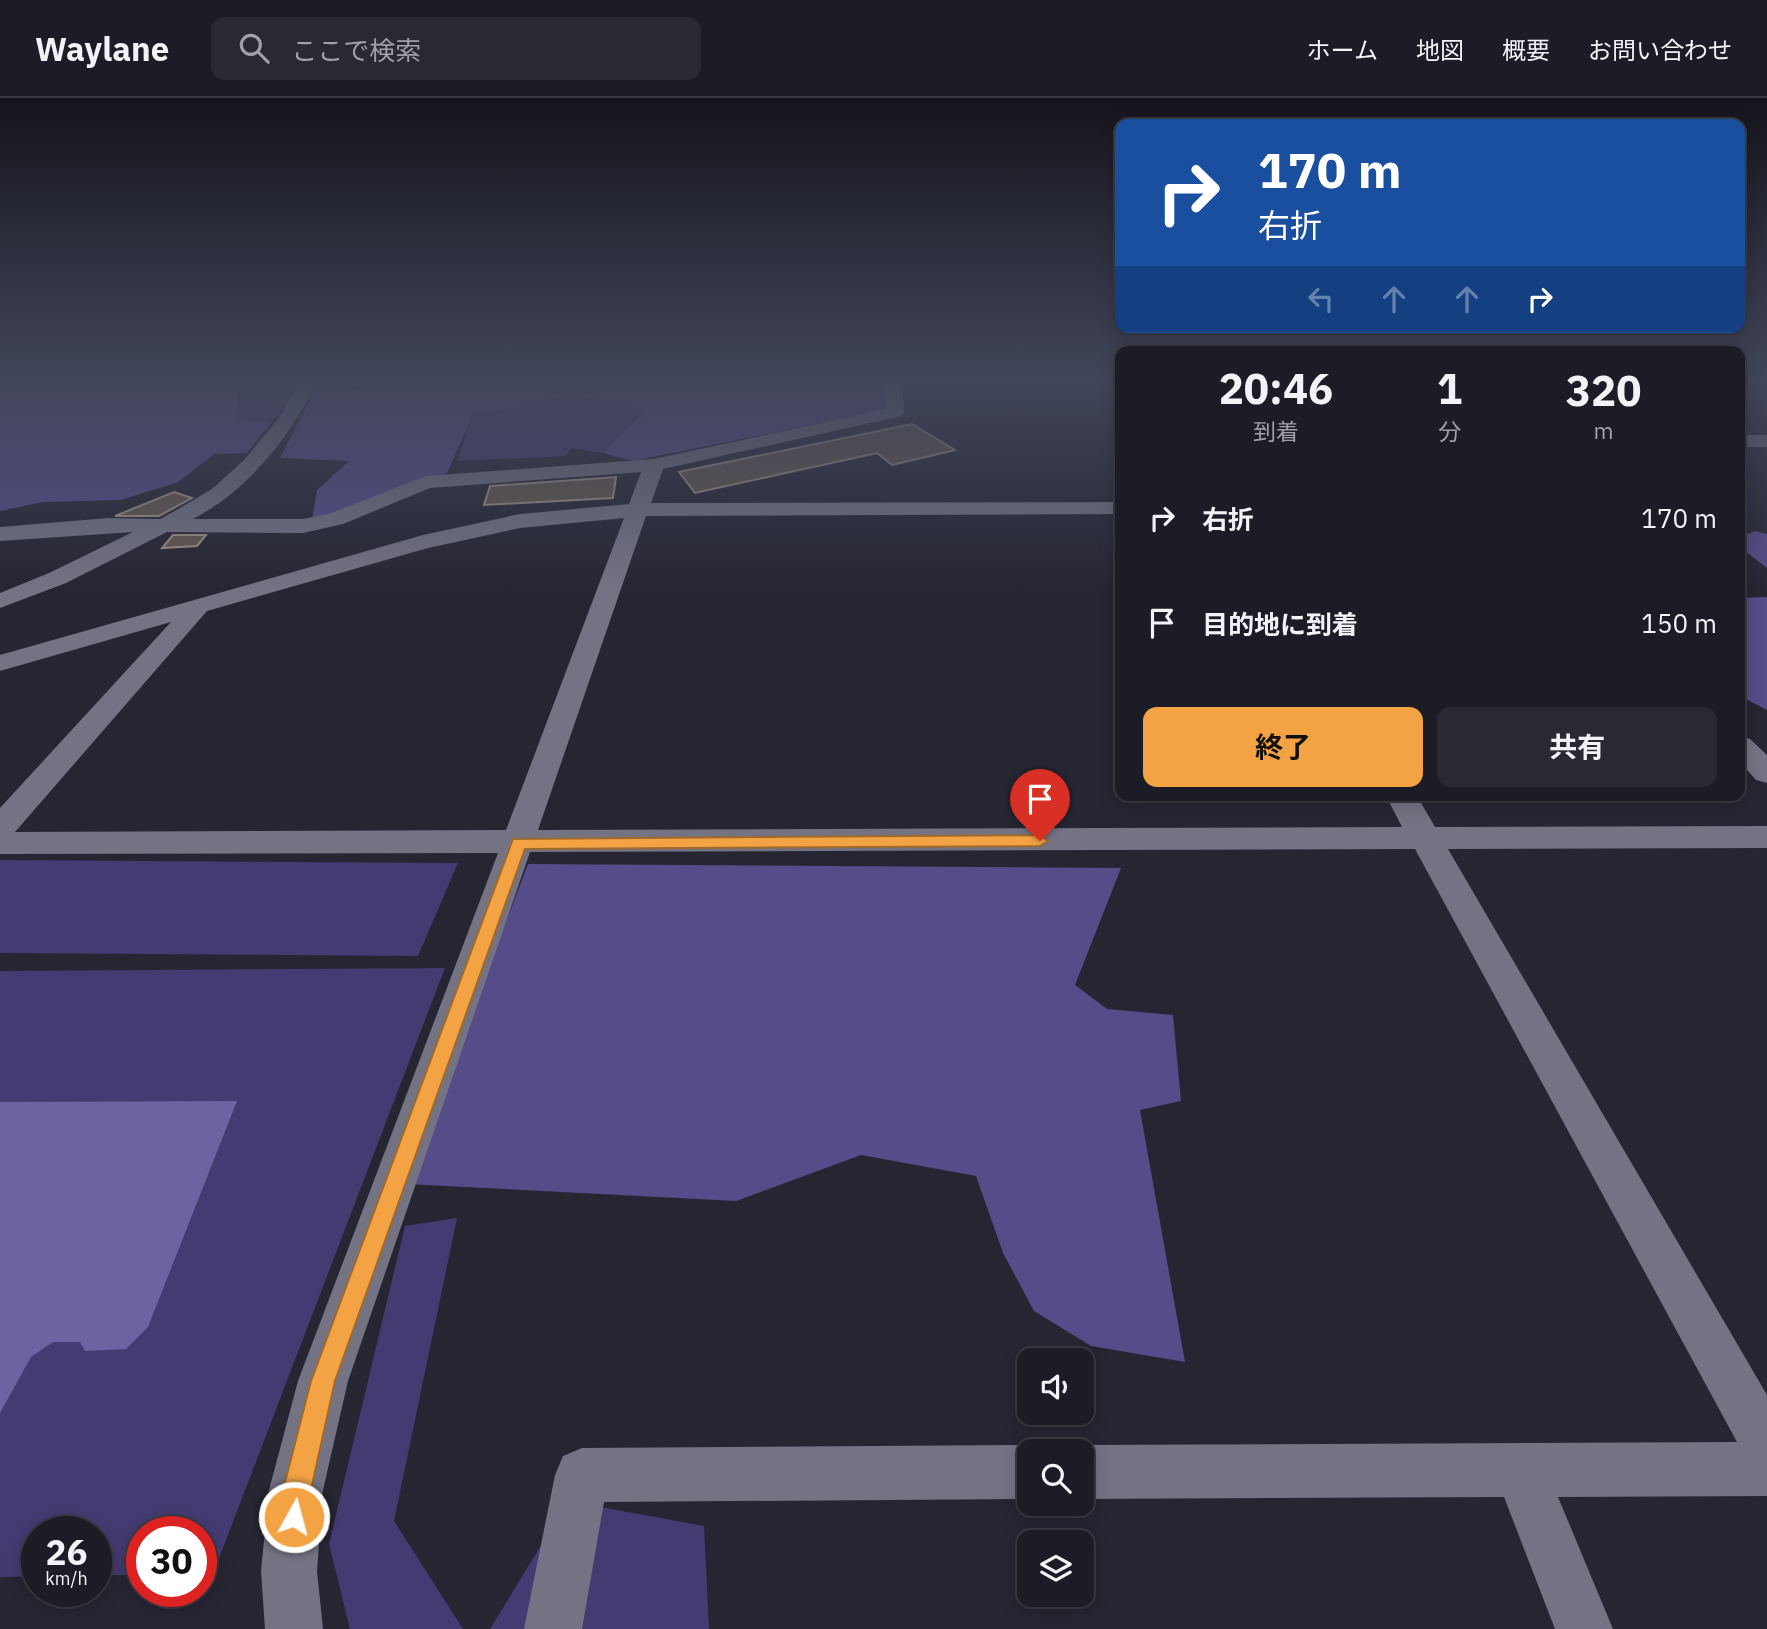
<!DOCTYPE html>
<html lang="ja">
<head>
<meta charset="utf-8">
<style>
  body { margin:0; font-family:"IBM Plex Sans","Noto Sans JP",sans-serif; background:#292932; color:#f1f3f6; height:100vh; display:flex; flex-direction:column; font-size:26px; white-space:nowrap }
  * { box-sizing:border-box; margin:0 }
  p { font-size:23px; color:#a0a1a7 }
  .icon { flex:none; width:38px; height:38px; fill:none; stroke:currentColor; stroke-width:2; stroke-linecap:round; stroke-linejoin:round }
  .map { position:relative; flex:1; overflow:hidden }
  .drawer { position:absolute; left:1115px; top:248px; width:630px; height:455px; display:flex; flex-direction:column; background:#1c1c26; border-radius:14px; box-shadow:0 4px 18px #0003,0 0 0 2px #3a3a43 }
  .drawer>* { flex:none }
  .banner { position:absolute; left:1115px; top:21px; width:630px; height:214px; border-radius:14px; box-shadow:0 4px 18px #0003,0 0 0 2px #3a3a43; background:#1a4fa0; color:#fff; overflow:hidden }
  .buttons { position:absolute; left:1017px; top:1250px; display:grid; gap:14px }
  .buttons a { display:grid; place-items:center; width:77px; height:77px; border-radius:14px; background:#1c1c26; box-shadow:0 4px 18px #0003,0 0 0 2px #3a3a43; font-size:35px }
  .speed { position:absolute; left:21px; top:1418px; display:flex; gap:14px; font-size:35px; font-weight:700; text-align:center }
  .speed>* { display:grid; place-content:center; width:91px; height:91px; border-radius:50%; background:#1c1c26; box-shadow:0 4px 18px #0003,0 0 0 2px #3a3a43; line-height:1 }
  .speed small { font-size:18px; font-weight:400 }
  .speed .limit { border:10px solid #d22; background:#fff; color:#111 }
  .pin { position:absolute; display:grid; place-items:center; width:60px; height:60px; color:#fff; margin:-72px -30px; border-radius:50% 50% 50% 0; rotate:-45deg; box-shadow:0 0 7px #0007 }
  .pin .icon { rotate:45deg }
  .me { position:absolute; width:77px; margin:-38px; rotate:7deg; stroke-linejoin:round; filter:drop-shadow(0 0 5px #0008) }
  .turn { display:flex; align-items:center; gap:24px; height:147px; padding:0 28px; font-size:32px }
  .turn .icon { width:91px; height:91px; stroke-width:2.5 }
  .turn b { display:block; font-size:49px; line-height:60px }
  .lanes { display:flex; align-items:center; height:66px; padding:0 28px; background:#0003; justify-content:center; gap:35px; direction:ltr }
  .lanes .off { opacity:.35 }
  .eta { display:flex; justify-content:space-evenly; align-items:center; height:119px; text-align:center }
  .eta b { font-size:42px; font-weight:700; line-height:49px }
  .cta { display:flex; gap:14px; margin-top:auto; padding:14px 28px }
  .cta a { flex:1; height:80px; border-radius:14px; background:#f4a344; color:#111; font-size:28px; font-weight:700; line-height:80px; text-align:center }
  .cta a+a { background:#292932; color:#f1f3f6 }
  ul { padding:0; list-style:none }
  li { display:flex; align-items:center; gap:21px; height:105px; padding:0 28px }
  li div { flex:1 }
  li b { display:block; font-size:26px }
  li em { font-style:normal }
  header { display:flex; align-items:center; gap:42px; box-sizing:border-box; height:98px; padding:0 35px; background:#1c1c26; border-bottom:2px solid #3a3a43 }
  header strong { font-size:33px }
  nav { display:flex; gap:38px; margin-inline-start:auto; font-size:24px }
  .search { width:490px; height:63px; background:#292932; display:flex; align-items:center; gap:18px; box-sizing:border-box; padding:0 24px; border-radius:14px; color:#a0a1a7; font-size:26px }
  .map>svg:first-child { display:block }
  .green { fill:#443b72 }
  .forest { fill:#564c89 }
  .water { fill:#6c63a2 }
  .building { fill:#64584d; stroke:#9f9285; stroke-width:2 }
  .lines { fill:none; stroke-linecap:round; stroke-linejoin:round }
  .minor { fill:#747383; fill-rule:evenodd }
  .route { fill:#f4a344; stroke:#9f6a2c; stroke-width:2 }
</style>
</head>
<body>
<header>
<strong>Waylane</strong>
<div class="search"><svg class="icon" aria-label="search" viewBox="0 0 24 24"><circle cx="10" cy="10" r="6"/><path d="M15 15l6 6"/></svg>ここで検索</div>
<nav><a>ホーム</a><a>地図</a><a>概要</a><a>お問い合わせ</a></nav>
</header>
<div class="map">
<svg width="1767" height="1531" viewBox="0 0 1767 1531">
  <rect width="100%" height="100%" fill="#262532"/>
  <!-- green -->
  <g class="green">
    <path d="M258,279H280L302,287L271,325L237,321L238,286Z"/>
    <path d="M302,279H386L384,282C350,295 336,291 302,279Z"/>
    <path d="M573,299L622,303L647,313L603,355L571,350L566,358L457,363L474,314L507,312L534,302Z"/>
    <path d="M0,762L458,765L418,858L0,855Z"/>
    <path d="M445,870L213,1476H201V1433H142V1477H96V1433H37V1478L0,1479V873Z"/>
    <path d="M457,1120L394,1423L463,1531H350L329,1446L405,1128Z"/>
    <path d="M568,1403L704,1428L709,1531H490Z"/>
  </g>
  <!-- forest -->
  <g class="forest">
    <path d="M0,279H258L238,286L237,321L271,325L247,355L214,356L178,384L121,402L43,404L0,413Z"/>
    <path d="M280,279H303L340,291H359L384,282L385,279H889L893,291L885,312L633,363L603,355L646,313L622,303L573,299L534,302L507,312L474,314L447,375L359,409L312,421L317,392L349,363L280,360L315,292Z"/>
    <path d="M1755,433L1767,436V470L1740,449V439Z"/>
    <path d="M1767,499V612L1740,598V500Z"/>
    <path d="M528,766L1121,770L1075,887L1107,911L1173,917L1181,1003L1140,1012L1185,1264L1091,1248L1034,1213L1003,1155L976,1078L861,1057L736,1103L406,1086Z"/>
  </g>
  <!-- water -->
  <path class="water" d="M237,1003L148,1229L126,1251L85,1253L80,1244H53L31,1259L0,1315V1004Z"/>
  <!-- building -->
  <g class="building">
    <path d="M912,326L955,352L892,367L877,355L695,395L679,374Z"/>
    <path d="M616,379L613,400L484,407L490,388Z"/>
    <path d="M174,394L192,400L159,418H115Z"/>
    <path d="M173,437H206L197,448L162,450Z"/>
  </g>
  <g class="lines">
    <!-- minor -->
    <g class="minor">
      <path d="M302,279H319C292,337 250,391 193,421H303L329,416L426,378L654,361L886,311L885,279H902L904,314L901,318L663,371L651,405L1120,404V416L646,418L538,732L1402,729L1386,698H1417L1435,729L1767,728V750L1448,751L1767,1297V1398L1558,1399L1613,1531H1555L1504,1399L1082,1401V1353H1069L1082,1347L1737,1344L1415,751L530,754L348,1283L323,1392L317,1473L323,1531H265L261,1473L269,1392L298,1283L498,755L0,756V710L171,524L0,573V557L423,437L520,416L629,406L641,374L430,390L343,426L303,435L167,434L66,485L0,510V495L49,475L133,434L0,443V429L108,420L160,421L173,414L212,391L245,361L278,321ZM624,420L506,732L15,734L207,513L428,450L520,430Z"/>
      <rect x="1740" y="337" width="27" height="12"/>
      <path d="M1740,638L1750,641L1767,657V685L1756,682L1740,664Z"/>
      <path d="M1029,1347L1042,1353H1029V1401L604,1404L582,1531H524L555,1377L563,1358L582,1350Z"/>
    </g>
  </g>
  <!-- sky -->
  <linearGradient id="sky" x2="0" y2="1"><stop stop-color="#15141c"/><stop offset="0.57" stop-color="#41465a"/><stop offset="1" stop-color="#41465a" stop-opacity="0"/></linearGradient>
  <rect width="1767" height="493" fill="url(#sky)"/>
  <!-- route -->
  <path class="route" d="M1040,737L1048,743L1040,748L525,751L335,1283L303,1428L294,1432L284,1428L280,1419L283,1392L311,1283L513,741Z"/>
</svg>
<div class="buttons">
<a><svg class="icon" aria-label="sound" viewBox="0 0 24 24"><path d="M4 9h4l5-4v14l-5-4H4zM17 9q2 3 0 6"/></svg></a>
<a><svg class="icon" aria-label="search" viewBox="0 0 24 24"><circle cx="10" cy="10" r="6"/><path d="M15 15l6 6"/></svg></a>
<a><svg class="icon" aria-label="layers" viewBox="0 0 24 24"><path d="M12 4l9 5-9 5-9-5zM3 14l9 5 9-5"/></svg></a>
</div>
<div class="speed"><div>26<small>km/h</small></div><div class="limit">30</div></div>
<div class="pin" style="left:1040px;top:743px;background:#d93025"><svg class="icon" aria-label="arrive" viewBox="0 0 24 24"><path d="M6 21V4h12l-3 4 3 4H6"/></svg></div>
<svg class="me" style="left:294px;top:1419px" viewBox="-20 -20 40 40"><circle r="17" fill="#f4a344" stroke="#fff" stroke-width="3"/><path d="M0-11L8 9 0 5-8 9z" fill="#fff"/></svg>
<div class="banner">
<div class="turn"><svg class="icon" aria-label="right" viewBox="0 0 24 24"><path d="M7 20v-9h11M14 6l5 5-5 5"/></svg><div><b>170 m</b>右折</div></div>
<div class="lanes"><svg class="icon off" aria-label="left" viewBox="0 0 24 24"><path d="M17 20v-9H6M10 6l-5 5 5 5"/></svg><svg class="icon off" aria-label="ahead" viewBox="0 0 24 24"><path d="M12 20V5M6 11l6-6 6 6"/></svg><svg class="icon off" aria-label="ahead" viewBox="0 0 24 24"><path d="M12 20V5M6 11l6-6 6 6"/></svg><svg class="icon" aria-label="right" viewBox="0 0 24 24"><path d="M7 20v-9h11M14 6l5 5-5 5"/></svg></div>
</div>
<section class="drawer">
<div class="eta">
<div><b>20:46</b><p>到着</p></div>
<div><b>1</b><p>分</p></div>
<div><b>320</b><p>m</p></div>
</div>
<ul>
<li><svg class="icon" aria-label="right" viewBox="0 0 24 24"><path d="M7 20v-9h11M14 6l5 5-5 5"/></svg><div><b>右折</b></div><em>170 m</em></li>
<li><svg class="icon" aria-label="arrive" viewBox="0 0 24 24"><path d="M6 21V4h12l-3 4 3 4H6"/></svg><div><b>目的地に到着</b></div><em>150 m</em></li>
</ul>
<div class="cta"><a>終了</a><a>共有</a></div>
</section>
</div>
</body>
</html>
